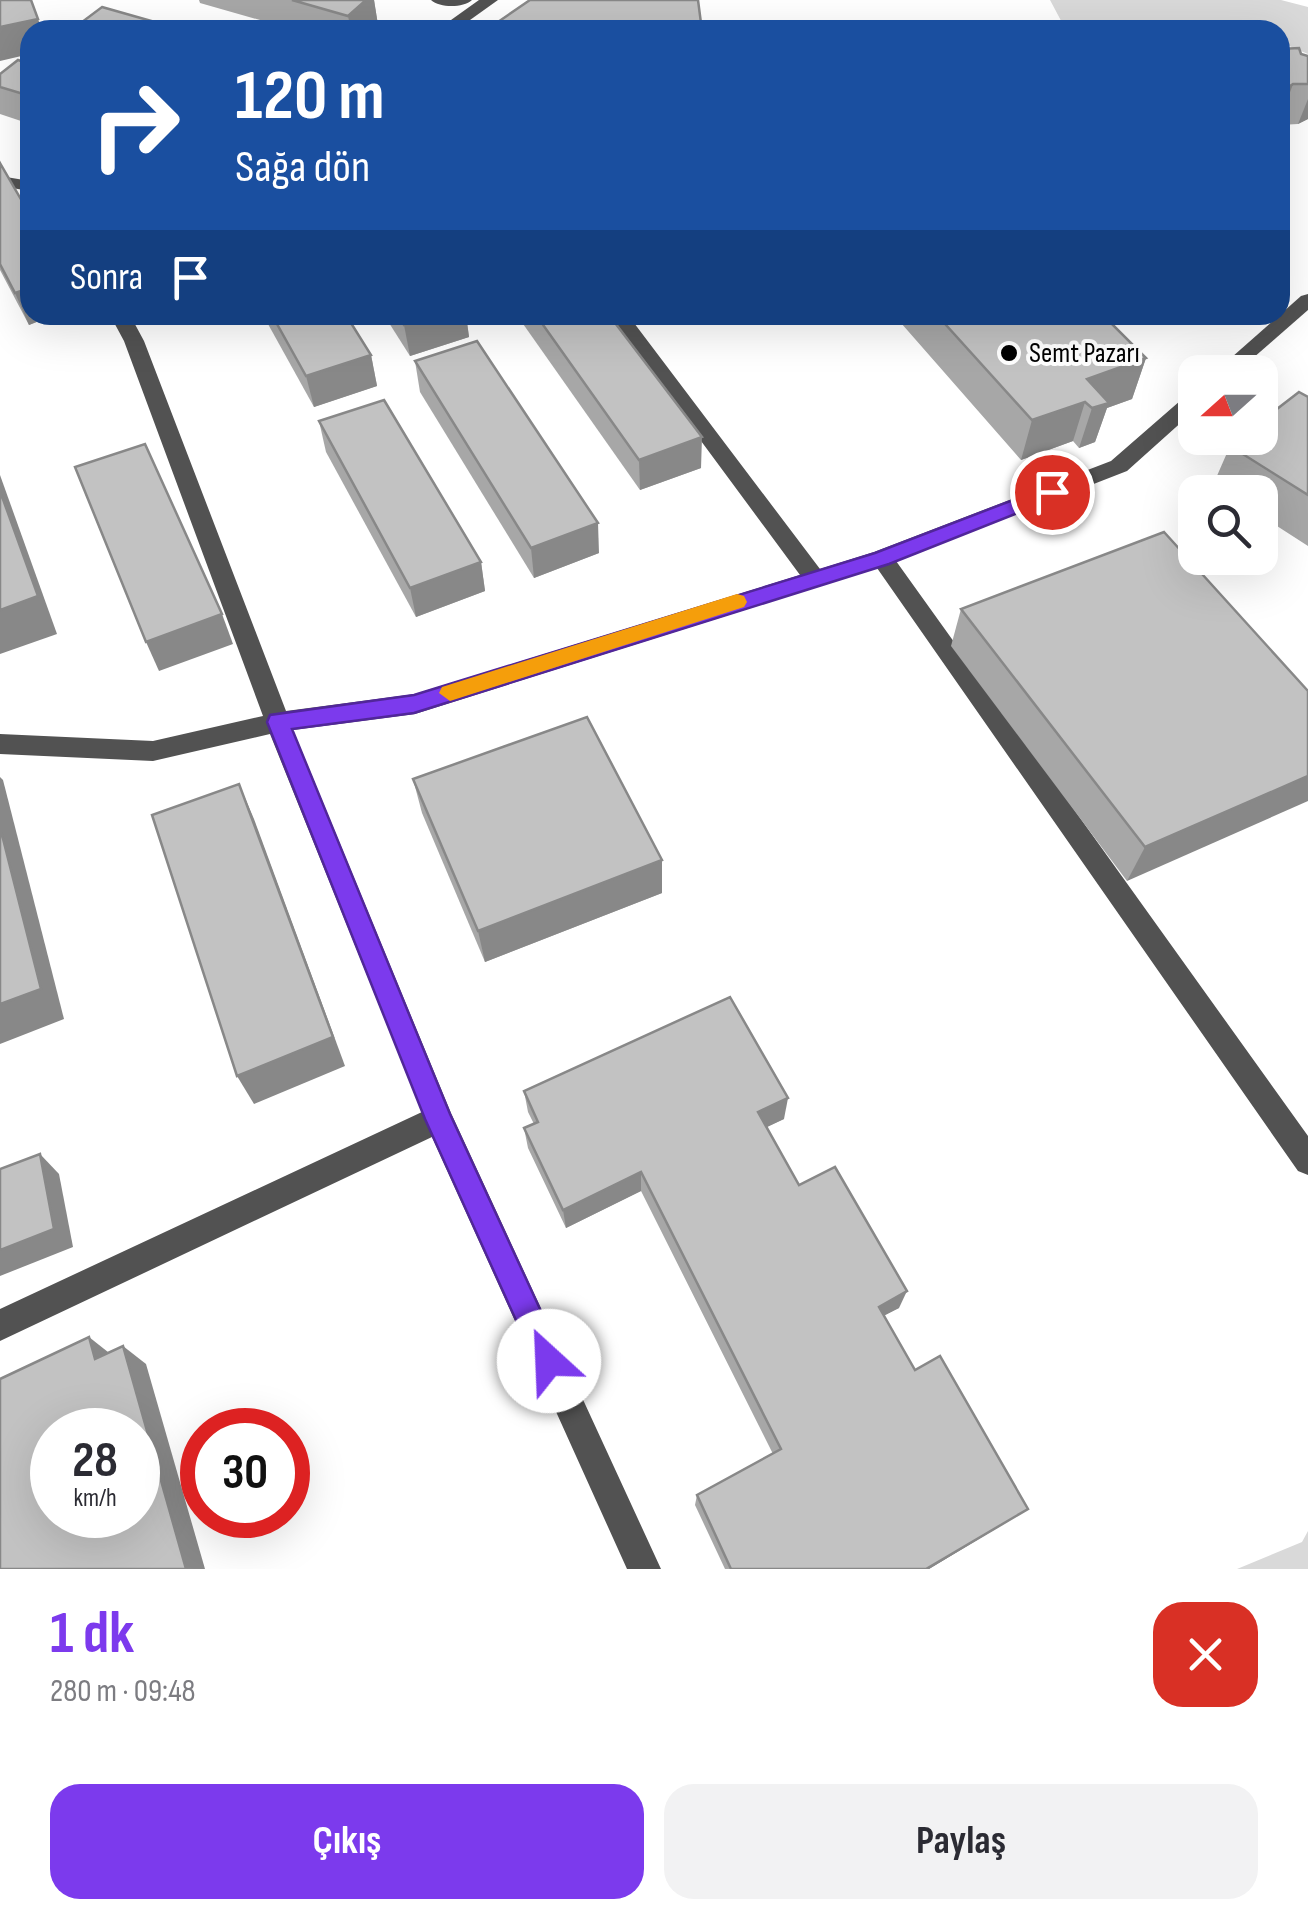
<!DOCTYPE html>
<html lang="tr">
<head>
<meta charset="utf-8">
<style>
  body { margin:0; font-family:"Sofia Sans Condensed",sans-serif; background:#f2f2f3; color:#2b2b33; height:100vh; display:flex; flex-direction:column; font-size:38px; white-space:nowrap }
  * { box-sizing:border-box; margin:0 }
  p { font-size:32px; color:#7c7c81 }
  .icon { flex:none; width:55px; height:55px; fill:none; stroke:currentColor; stroke-width:2; stroke-linecap:round; stroke-linejoin:round }
  .map { position:relative; height:1569px; overflow:hidden }
  .drawer { display:flex; flex-direction:column; background:#fff; flex:1 }
  .drawer>* { flex:none }
  .guide { position:absolute; left:20px; top:20px; width:1270px; height:305px; border-radius:30px; box-shadow:0 10px 40px #0002; background:#1a4fa0; color:#fff; overflow:hidden }
  .needle { width:65px; rotate:249deg }
  .buttons { position:absolute; left:1178px; top:355px; display:grid; gap:20px }
  .buttons a { display:grid; place-items:center; width:100px; height:100px; border-radius:20px; background:#fff; box-shadow:0 10px 40px #0002; font-size:50px }
  .speed { position:absolute; left:30px; top:1408px; display:flex; gap:20px; font-size:50px; font-weight:700; text-align:center }
  .speed>* { display:grid; place-content:center; width:130px; height:130px; border-radius:50%; background:#fff; box-shadow:0 10px 40px #0002; line-height:1 }
  .speed small { font-size:25px; font-weight:400 }
  .speed .limit { border:15px solid #d22; background:#fff; color:#111 }
  .pin { position:absolute; display:grid; place-items:center; width:85px; height:85px; color:#fff; margin:-42px; border:5px solid #fff; border-radius:50%; box-shadow:0 2px 10px #0007 }
  .me { position:absolute; width:110px; margin:-55px; rotate:335deg; stroke-linejoin:round; filter:drop-shadow(0 0 8px #0008) }
  .turn { display:flex; align-items:center; gap:35px; height:210px; padding:0 50px; font-size:45px }
  .turn .icon { width:130px; height:130px; stroke-width:2.5 }
  .turn b { display:block; font-size:70px; line-height:85px }
  .then { display:flex; align-items:center; height:95px; padding:0 50px; background:#0003; gap:20px; font-size:38px }
  .round { display:grid; place-items:center; flex:none; width:105px; height:105px; border-radius:30px; background:#f2f2f3 }
  .summary { display:flex; align-items:center; justify-content:space-between; height:170px; padding:0 50px }
  h1 { font-size:60px; font-weight:700; line-height:75px; color:#7c3aed }
  .button { display:flex; gap:20px; margin-top:auto; padding:20px 50px }
  .button a { flex:1; height:115px; border-radius:30px; background:#7c3aed; color:#fff; font-size:40px; font-weight:700; line-height:115px; text-align:center }
  .button a+a { background:#f2f2f3; color:#2b2b33 }
  .map>svg:first-child { display:block }
  .green { fill:#d9d9d9 }
  .lines { fill:none; stroke-linecap:round; stroke-linejoin:round }
  .minor { fill:#525252; fill-rule:evenodd }
  .wall { fill:#a7a7a7 }
  .shaded-wall { fill:#888 }
  .building { fill:#c2c2c2; stroke:#888; stroke-width:2.5; fill-rule:evenodd }
  .route { fill:#7c3aed; stroke:#51269a; stroke-width:2.5 }
  .slow { fill:#f59e0b }
  .poi-dot { fill:#000; stroke:#fff; stroke-width:4 }
  .labels { text-anchor:middle; dominant-baseline:central; stroke-width:8; stroke-linejoin:round; paint-order:stroke }
  .poi-label { font-size:28px; fill:#000; stroke:#fff; text-anchor:start }
</style>
</head>
<body>
<div class="map">
<svg width="1308" height="1569" viewBox="0 0 1308 1569">
  <rect width="100%" height="100%" fill="#fff"/>
  <!-- green -->
  <g class="green">
    <path d="M1050,0H1281L1308,7V54L1280,42V30H1066Z"/>
    <path d="M1308,1531V1569H1237L1302,1542Z"/>
  </g>
  <g class="lines">
    <!-- minor -->
    <g class="minor">
      <path d="M431,0H472C463,8 440,8 431,0Z"/>
      <path d="M479,0H498L456,30H437Z"/>
      <path d="M0,176L30,181V191L0,186Z"/>
      <path d="M1308,294V310L1237,372H1215L1301,296Z"/>
      <path d="M110,315H130L144,341L286,711L415,694L800,575L608,315H628L820,569L874,552L1111,461L1188,394L1195,392V410L1127,471L896,561L1308,1136V1175L1298,1171L877,568L415,714L293,730L451,1113L661,1569H627L432,1137L0,1341V1309L422,1112L270,734L153,761L0,754V734L153,741L263,716L124,341Z"/>
    </g>
  </g>
  <!-- wall -->
  <g class="wall">
    <path d="M199,0H374L378,25L372,30H295L200,3Z"/>
    <path d="M1280,49L1308,56V119L1298,124L1280,125Z"/>
    <path d="M30,64V124L0,114V74Z"/>
    <path d="M0,163L30,315H54L29,325L0,270Z"/>
    <path d="M263,315H346L371,355L377,386L314,407Z"/>
    <path d="M384,315H466L469,337L410,356Z"/>
    <path d="M520,315H609L701,468L640,490L521,321Z"/>
    <path d="M894,315H1103L1146,358L1132,399L1107,408L1095,442L1079,448L1073,441L1021,460Z"/>
    <path d="M415,361L599,553L534,578L420,392Z"/>
    <path d="M1308,397V546L1260,515V492H1225L1213,485L1230,446Z"/>
    <path d="M319,421L481,562L485,591L416,617L326,452Z"/>
    <path d="M961,609L1308,691L1127,881L951,646Z"/>
    <path d="M413,779L662,860V893L485,962L422,813Z"/>
    <path d="M524,1091L784,1119L766,1127L799,1185L899,1308L884,1315L915,1370L1028,1509L929,1569H725L695,1505L697,1495L773,1454L641,1191L566,1228L528,1148L524,1128L534,1124L528,1112Z"/>
  </g>
  <!-- shaded-wall -->
  <g class="shaded-wall">
    <path d="M366,0H374L378,25L372,30H351L348,16Z"/>
    <path d="M38,19L42,30H30V54L0,61V27Z"/>
    <path d="M701,23V30H677Z"/>
    <path d="M1293,84L1280,120V93Z"/>
    <path d="M1308,99V119L1298,124Z"/>
    <path d="M30,288V315H54L29,325L15,293Z"/>
    <path d="M434,315H466L469,337L410,356L404,325Z"/>
    <path d="M371,355L377,386L314,407L306,376Z"/>
    <path d="M1146,358L1132,399L1107,408L1095,442L1079,448L1092,408L1085,402L1073,441L1021,460L1032,420L1087,379Z"/>
    <path d="M702,437L701,468L640,490L639,460Z"/>
    <path d="M0,475L57,634L0,654Z"/>
    <path d="M598,523L599,553L534,578L531,548Z"/>
    <path d="M481,562L485,591L416,617L410,588Z"/>
    <path d="M222,614L233,644L159,671L146,642Z"/>
    <path d="M1308,776V801L1127,881L1145,847Z"/>
    <path d="M0,777L3,780L64,1019L0,1044Z"/>
    <path d="M239,784L254,819L345,1066L254,1104L237,1076Z"/>
    <path d="M662,860V893L485,962L478,931Z"/>
    <path d="M788,1098L784,1119L755,1133L758,1112Z"/>
    <path d="M40,1154L59,1174L73,1247L0,1276V1250Z"/>
    <path d="M641,1172V1191L566,1228L563,1210Z"/>
    <path d="M907,1291L899,1308L872,1322L879,1307Z"/>
    <path d="M89,1337L113,1356L95,1359Z"/>
    <path d="M123,1346L146,1364L205,1569H186Z"/>
    <path d="M1028,1509L929,1569H926Z"/>
  </g>
  <!-- building -->
  <g class="building">
    <path d="M0,0H31L38,19L0,27Z"/>
    <path d="M292,0H366L348,16Z"/>
    <path d="M530,0H698L701,23L677,30H490L492,26Z"/>
    <path d="M102,7L183,30H83L74,28Z"/>
    <path d="M1299,48L1301,54L1308,56V84H1293L1280,93V49Z"/>
    <path d="M18,60L30,64V96L0,87V74Z"/>
    <path d="M0,163L30,215V288L15,293L0,264Z"/>
    <path d="M272,315H346L371,355L306,376Z"/>
    <path d="M398,315H434L404,325Z"/>
    <path d="M536,315H609L702,437L639,460Z"/>
    <path d="M937,315H1103L1146,358L1087,379L1109,403L1092,408L1085,402L1032,420Z"/>
    <path d="M477,341L598,523L531,548L415,361Z"/>
    <path d="M1299,392L1308,397V495L1230,446L1241,438H1260V422Z"/>
    <path d="M384,400L481,562L410,588L319,421Z"/>
    <path d="M145,444L222,614L146,642L75,467Z"/>
    <path d="M0,491L38,596L0,610Z"/>
    <path d="M1164,532L1308,691V776L1145,847L961,609Z"/>
    <path d="M587,717L662,860L478,931L413,779Z"/>
    <path d="M239,784L333,1037L237,1076L152,815Z"/>
    <path d="M0,827L41,989L0,1004Z"/>
    <path d="M730,997L788,1098L758,1112L799,1185L835,1167L907,1291L879,1307L915,1370L940,1356L1028,1509L926,1569H731L697,1495L781,1449L641,1172L563,1210L524,1128L538,1122L524,1091Z"/>
    <path d="M40,1154L54,1229L0,1250V1169Z"/>
    <path d="M89,1337L95,1359L123,1346L186,1569H0V1379ZM52,1430H138V1515H52Z"/>
  </g>
  <!-- route -->
  <path class="route" d="M1052,485L1061,492L1058,497L889,564L414,713L292,729L450,1114L564,1361L559,1371L549,1376L539,1371L425,1119L267,722L270,715L414,695L875,553Z"/>
  <!-- slow -->
  <path class="slow" d="M737,594L744,596L747,602L744,607L450,701L439,693L442,687Z"/>
  <!-- markers -->
  <circle class="poi-dot" cx="1009" cy="353" r="10"/>
  <g class="labels">
    <!-- poi labels -->
    <g class="poi-label">
      <text x="1029" y="353">Semt Pazarı</text>
    </g>
  </g>
</svg>
<div class="buttons">
<a><svg class="needle" viewBox="-14 -14 28 28"><path d="M0-13l5 13h-10z" fill="#e53935"/><path d="M0 13l5-13h-10z" fill="#7c7c81"/></svg></a>
<a><svg class="icon" aria-label="search" viewBox="0 0 24 24"><circle cx="10" cy="10" r="6"/><path d="M15 15l6 6"/></svg></a>
</div>
<div class="speed"><div>28<small>km/h</small></div><div class="limit">30</div></div>
<div class="pin" style="left:1052px;top:492px;background:#d93025"><svg class="icon" aria-label="arrive" viewBox="0 0 24 24"><path d="M6 21V4h12l-3 4 3 4H6"/></svg></div>
<svg class="me" style="left:549px;top:1361px" viewBox="-20 -20 40 40"><circle r="19" fill="#fff"/><path d="M0-13L10 11 0 6-10 11z" fill="#7c3aed"/></svg>
<div class="guide">
<div class="turn"><svg class="icon" aria-label="right" viewBox="0 0 24 24"><path d="M7 20v-9h11M14 6l5 5-5 5"/></svg><div><b>120 m</b>Sağa dön</div></div>
<div class="then">Sonra<svg class="icon" aria-label="arrive" viewBox="0 0 24 24"><path d="M6 21V4h12l-3 4 3 4H6"/></svg></div>
</div>
</div>
<section class="drawer">
<div class="summary"><div><h1>1 dk</h1><p>280 m · 09:48</p></div><a class="round" style="background:#d93025;color:#fff"><svg class="icon" aria-label="close" viewBox="0 0 24 24"><path d="M6 6l12 12M18 6L6 18"/></svg></a></div>
<div class="button"><a>Çıkış</a><a>Paylaş</a></div>
</section>
</body>
</html>
